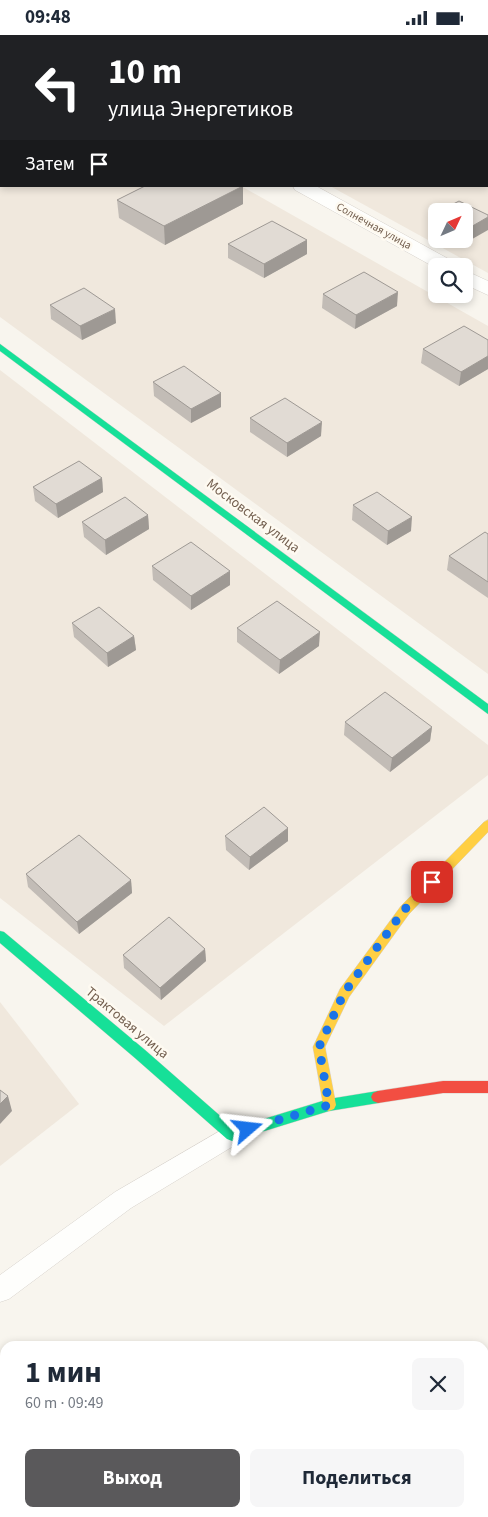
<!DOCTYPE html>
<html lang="ru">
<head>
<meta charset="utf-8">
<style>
  body { margin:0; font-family:"Source Sans 3",sans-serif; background:#f6f6f7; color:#1f2937; height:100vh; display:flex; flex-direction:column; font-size:19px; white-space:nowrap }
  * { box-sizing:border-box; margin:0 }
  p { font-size:16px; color:#747a83 }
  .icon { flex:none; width:28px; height:28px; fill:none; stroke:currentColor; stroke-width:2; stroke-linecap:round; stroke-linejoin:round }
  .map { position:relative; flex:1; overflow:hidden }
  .side { position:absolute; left:0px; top:1306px; width:489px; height:176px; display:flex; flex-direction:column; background:#fff; border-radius:15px 15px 0 0; box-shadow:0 2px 8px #0003 }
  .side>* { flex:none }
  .hud { position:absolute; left:0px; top:0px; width:489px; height:152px; box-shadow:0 2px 8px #0003; background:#202124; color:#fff; overflow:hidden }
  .needle { width:32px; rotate:46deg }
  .buttons { position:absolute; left:428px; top:168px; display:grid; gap:10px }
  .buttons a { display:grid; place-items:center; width:45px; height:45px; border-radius:8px; background:#fff; box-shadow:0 2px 8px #0003; font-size:25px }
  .pin { position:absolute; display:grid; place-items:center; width:42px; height:42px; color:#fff; margin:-21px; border-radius:10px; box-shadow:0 2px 8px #0006 }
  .me { position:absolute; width:55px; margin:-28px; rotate:73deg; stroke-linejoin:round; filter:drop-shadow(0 0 4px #0008) }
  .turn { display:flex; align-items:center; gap:18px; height:105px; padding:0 25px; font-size:22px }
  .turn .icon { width:65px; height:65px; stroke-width:2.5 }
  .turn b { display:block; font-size:35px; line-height:42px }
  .then { display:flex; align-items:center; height:48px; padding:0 25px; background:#0003; gap:10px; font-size:19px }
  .round { display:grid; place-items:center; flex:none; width:52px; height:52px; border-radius:8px; background:#f6f6f7 }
  .head { display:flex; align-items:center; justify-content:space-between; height:85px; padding:0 25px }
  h1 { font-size:30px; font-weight:700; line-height:38px }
  .action { display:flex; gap:10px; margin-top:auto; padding:10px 25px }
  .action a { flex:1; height:58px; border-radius:8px; background:#5a595b; color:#fff; font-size:20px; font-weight:700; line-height:58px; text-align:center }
  .action a+a { background:#f6f6f7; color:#1f2937 }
  .status { display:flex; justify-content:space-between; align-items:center; height:35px; padding:0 25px; background:#fff; direction:ltr }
  .status svg { height:14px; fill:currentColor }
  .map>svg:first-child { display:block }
  .residential { fill:#f0e8dd; fill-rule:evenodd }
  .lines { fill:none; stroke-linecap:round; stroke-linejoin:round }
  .lane-casing { stroke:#d7d2cc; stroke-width:1 }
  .street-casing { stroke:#d7d2cc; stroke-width:1 }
  .fast-casing { stroke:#d8d2cc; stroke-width:1 }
  .slow-casing { stroke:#d8d2cc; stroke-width:1 }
  .jam-casing { stroke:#d8d2cc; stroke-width:1 }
  .lane { fill:#fefefc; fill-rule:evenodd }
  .street { fill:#fefefc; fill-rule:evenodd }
  .fast { fill:#16e098; fill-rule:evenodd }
  .slow { fill:#ffcf43; fill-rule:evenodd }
  .jam { fill:#f24e42; fill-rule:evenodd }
  .wall { fill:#c2bcb6 }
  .shaded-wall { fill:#9e9994 }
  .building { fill:#e1dbd4; stroke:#9e9994 }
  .route { stroke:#1a73e8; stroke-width:9; stroke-dasharray:0 16.2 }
  .labels { text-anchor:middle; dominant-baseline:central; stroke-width:5; stroke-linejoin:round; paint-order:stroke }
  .far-street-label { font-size:11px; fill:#746050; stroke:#fefaf1 }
  .street-label { font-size:14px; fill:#746050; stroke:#fefaf1 }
</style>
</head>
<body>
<div class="status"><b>09:48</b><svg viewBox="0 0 49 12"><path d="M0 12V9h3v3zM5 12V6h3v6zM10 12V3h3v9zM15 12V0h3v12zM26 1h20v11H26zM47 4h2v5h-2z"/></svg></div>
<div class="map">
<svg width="488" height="1482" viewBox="0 0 488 1482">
  <rect width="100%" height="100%" fill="#f8f5ee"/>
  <!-- residential -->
  <g class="residential">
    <path d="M46,0H407L410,1H48Z"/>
    <path d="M0,14L1,151H241L488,291V639L0,282Z"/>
    <path d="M488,37V238L330,151H488ZM436,176H464V204H436Z"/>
    <path d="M0,335L488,710V740L164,991L0,863Z"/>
    <path d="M0,967L79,1069L0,1131Z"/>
  </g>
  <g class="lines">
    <!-- lane casing -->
    <g class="lane-casing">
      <path id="lane" d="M232,1089L240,1093L243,1100L240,1107L131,1173L9,1264L0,1267V1240L115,1157Z"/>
    </g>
    <!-- street casing -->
    <g class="street-casing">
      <g id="street">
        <path d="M20,0H37L38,1H21Z"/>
        <path d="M462,0H480L481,1H463Z"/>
        <path d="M293,151H316L454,227L457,231H436V233L295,155Z"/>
        <path d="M464,235L488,246V260L464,249Z"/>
      </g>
    </g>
    <!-- fast casing -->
    <g class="fast-casing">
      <g id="fast">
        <path d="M0,309L488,669V679L0,316Z"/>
        <path d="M0,896L4,897L145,1015L234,1093L329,1064L378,1056L383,1058L385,1062L383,1066L378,1068L329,1076L232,1106L227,1104L135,1023L0,908Z"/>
      </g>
    </g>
    <!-- slow casing -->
    <g class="slow-casing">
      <path id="slow" d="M488,785V797L409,879L349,962L325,1012L336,1070L334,1074L329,1076L324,1074L313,1012L340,954L401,871L484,787Z"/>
    </g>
    <!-- jam casing -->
    <g class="jam-casing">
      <path id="jam" d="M443,1046H488V1058H443L378,1068L373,1066L371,1062L373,1058L378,1056Z"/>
    </g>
    <!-- lane -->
    <use href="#lane" class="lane"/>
    <!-- street -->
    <use href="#street" class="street"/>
    <!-- fast -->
    <use href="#fast" class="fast"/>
    <!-- slow -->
    <use href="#slow" class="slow"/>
    <!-- jam -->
    <use href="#jam" class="jam"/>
  </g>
  <!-- wall -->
  <g class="wall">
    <rect x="87" y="0" width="55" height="1"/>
    <path d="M320,0H341L338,1H323Z"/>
    <path d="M117,165L243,169L165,210L119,183Z"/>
    <path d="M464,176L488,180L467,207L462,204H464Z"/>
    <path d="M307,205V219L264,243L228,223V209Z"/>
    <path d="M323,259L397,271L355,294L322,273Z"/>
    <path d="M50,270L116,288L82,305L51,284Z"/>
    <path d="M488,305V334L459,351L421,328L423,314Z"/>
    <path d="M153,347L221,358V372L191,388L154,361Z"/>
    <path d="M250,383L321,401L287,422L250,397Z"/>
    <path d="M102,443L103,457L58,483L35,466L33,452Z"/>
    <path d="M353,470L411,496L387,510L352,485Z"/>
    <path d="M148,480L149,494L106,520L84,502L82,487Z"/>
    <path d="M488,499V563L447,535L449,521Z"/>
    <path d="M152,531L230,550L191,575L153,545Z"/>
    <path d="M72,588L134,601L136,615L108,632L74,602Z"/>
    <path d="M237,593L319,611L279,639L237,607Z"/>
    <path d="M345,687L432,692L430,706L390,737L344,700Z"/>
    <path d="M288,793V806L249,835L226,815L225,801Z"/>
    <path d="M26,839L131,845L132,858L79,899L28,852Z"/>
    <path d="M205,914L206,926L161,965L124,933L123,920Z"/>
  </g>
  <!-- shaded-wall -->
  <g class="shaded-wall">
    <path d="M131,0H142V1H128Z"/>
    <path d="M331,0H341L338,1H331Z"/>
    <path d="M243,151V169L165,210L164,191Z"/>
    <path d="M488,182V195L467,207L469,193Z"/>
    <path d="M307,205V219L264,243V229Z"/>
    <path d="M398,257L397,271L355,294L356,280Z"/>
    <path d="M115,274L116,288L82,305L80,291Z"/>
    <path d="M488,321V334L459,351L461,337Z"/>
    <path d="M221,358V372L191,388V374Z"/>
    <path d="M322,387L321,401L287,422V408Z"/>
    <path d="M102,443L103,457L58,483L56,469Z"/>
    <path d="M148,480L149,494L106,520L105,505Z"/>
    <path d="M412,482L411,496L387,510L388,496Z"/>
    <path d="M230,536V550L191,575V561Z"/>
    <path d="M320,597L319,611L279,639L280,625Z"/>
    <path d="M134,601L136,615L108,632L107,618Z"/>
    <path d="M432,692L430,706L390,737L392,723Z"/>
    <path d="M288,793V806L249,835L250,822Z"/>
    <path d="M131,845L132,858L79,899L77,887Z"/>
    <path d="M205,914L206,926L161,965L160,953Z"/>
    <path d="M8,1061L12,1076L0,1089V1069Z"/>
  </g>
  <!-- building -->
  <g class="building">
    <path d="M96,0H131L128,1H99Z"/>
    <path d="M145,151H243L164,191L117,165Z"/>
    <path d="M459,166L488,180V182L469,193L464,190V176H440Z"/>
    <path d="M272,186L307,205L264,229L228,209Z"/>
    <path d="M364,237L398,257L356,280L323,259Z"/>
    <path d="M84,253L115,274L80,291L50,270Z"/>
    <path d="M464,291L488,305V321L461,337L423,314Z"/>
    <path d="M184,331L221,358L191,374L153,347Z"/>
    <path d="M285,363L322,387L287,408L250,383Z"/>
    <path d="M79,426L102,443L56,469L33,452Z"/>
    <path d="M377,457L412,482L388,496L353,470Z"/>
    <path d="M125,462L148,480L105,505L82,487Z"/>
    <path d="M485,497L488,499V547L449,521Z"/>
    <path d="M191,507L230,536L191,561L152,531Z"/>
    <path d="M277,566L320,597L280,625L237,593Z"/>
    <path d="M99,572L134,601L107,618L72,588Z"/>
    <path d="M385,657L432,692L392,723L345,687Z"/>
    <path d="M264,772L288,793L250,822L225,801Z"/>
    <path d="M79,800L131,845L77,887L26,839Z"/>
    <path d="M169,882L205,914L160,953L123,920Z"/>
    <path d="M0,1055L8,1061L0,1069Z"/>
  </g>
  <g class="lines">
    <!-- route -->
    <path class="route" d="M248,1094L329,1070L319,1012L344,958L404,875L432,847"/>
  </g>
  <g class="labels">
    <!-- far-street labels -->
    <g class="far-street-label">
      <text transform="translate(374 191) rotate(29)">Солнечная улица</text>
    </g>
    <!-- street labels -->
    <g class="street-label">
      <text transform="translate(253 481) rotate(37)">Московская улица</text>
      <text transform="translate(127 988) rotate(40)">Трактовая улица</text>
    </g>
  </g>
</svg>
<div class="buttons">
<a><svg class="needle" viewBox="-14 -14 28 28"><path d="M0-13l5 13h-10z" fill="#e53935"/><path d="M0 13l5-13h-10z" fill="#747a83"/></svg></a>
<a><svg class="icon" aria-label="search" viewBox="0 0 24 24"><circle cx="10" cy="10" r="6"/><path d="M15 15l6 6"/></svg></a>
</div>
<div class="pin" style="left:432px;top:847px;background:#d93025"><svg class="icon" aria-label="arrive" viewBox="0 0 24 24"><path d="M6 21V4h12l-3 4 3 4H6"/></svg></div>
<svg class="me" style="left:248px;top:1094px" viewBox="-20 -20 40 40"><path d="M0-17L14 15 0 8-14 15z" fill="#1a73e8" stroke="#fff" stroke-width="4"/></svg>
<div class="hud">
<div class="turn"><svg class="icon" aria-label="left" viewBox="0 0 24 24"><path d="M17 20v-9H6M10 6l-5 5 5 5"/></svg><div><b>10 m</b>улица Энергетиков</div></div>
<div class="then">Затем<svg class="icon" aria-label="arrive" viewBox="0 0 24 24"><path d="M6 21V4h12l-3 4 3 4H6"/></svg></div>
</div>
<section class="side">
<div class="head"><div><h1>1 мин</h1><p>60 m · 09:49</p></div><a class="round"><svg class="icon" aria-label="close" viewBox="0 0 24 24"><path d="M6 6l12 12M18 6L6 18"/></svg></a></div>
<div class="action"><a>Выход</a><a>Поделиться</a></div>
</section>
</div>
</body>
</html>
